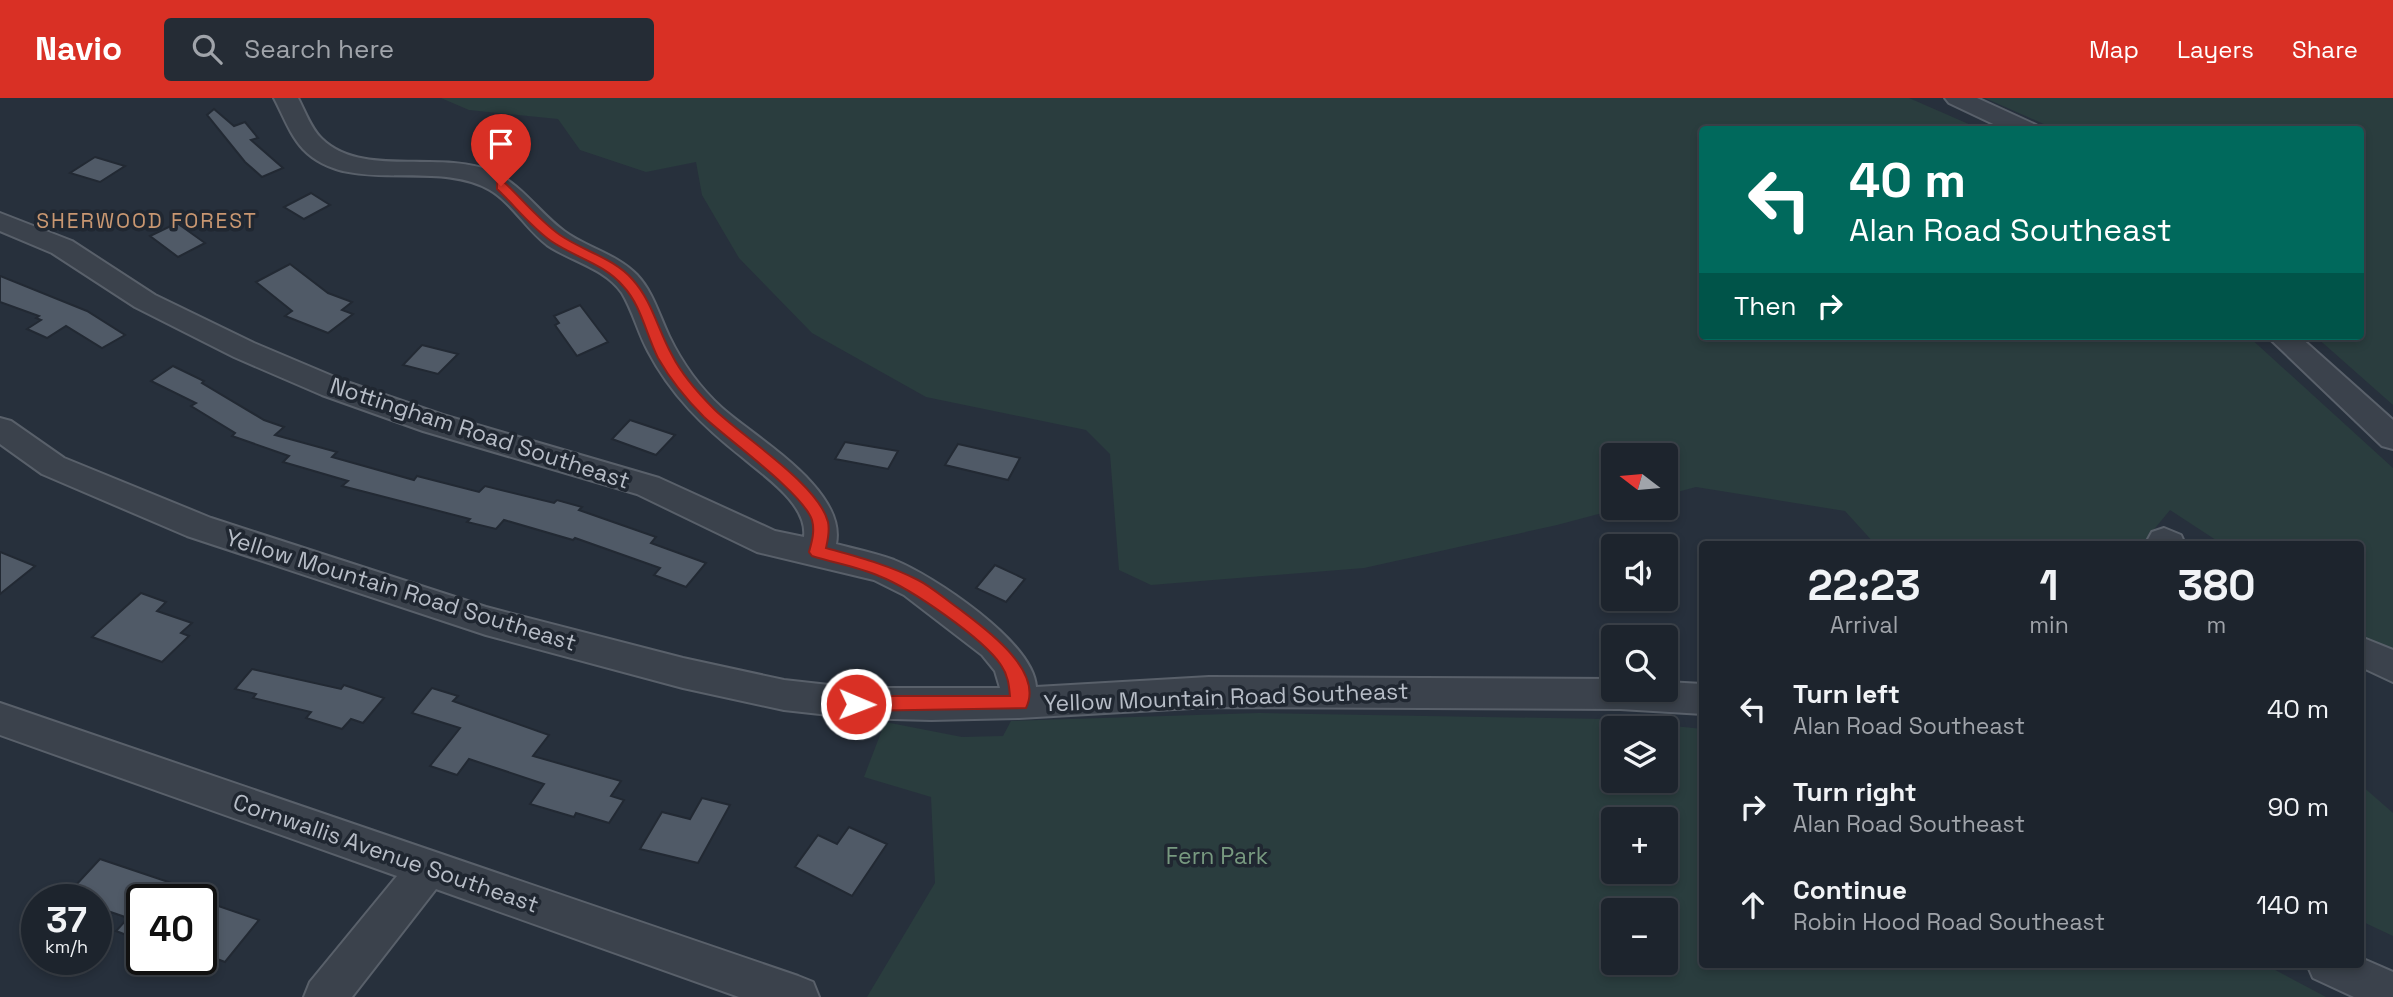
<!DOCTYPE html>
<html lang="en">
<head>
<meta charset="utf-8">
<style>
  body { margin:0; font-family:"Space Grotesk",sans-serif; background:#252c35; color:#f1f3f6; height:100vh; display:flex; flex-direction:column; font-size:26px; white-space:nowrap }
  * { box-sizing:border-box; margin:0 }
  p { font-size:23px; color:#a0a4aa }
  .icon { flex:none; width:38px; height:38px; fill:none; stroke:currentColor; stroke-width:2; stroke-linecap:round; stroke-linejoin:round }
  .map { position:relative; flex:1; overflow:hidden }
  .drawer { position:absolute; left:1699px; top:443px; width:665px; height:427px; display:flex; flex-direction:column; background:#1d242d; border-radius:7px; box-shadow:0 4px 10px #0003,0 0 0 2px #3b4149 }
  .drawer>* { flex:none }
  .guide { position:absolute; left:1699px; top:28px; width:665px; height:214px; border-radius:7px; box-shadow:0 4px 10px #0003,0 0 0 2px #3b4149; background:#00695c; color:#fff; overflow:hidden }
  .needle { width:46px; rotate:286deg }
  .controls { position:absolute; left:1601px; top:345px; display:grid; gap:14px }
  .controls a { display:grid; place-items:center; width:77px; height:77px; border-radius:7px; background:#1d242d; box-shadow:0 4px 10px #0003,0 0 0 2px #3b4149; font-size:35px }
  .speed { position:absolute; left:21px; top:786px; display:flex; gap:14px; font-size:35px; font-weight:700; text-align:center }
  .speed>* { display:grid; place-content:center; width:91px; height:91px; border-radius:50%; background:#1d242d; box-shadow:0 4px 10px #0003,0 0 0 2px #3b4149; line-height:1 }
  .speed small { font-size:18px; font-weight:400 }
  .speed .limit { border:4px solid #111; border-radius:10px; background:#fff; color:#111 }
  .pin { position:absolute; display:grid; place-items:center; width:60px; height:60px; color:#fff; margin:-72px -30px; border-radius:50% 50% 50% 0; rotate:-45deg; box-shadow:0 0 7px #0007 }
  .pin .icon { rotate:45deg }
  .me { position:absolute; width:77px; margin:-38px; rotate:91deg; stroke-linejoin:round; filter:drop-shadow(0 0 5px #0008) }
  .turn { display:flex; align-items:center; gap:24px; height:147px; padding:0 35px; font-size:32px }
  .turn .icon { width:91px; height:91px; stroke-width:2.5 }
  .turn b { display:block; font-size:49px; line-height:60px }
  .then { display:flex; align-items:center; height:66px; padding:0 35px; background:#0003; gap:14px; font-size:26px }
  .eta { display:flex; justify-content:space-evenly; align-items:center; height:119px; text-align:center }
  .eta b { font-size:42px; font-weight:700; line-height:49px }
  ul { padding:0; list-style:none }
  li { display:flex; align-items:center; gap:21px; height:98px; padding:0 35px }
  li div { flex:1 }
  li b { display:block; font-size:26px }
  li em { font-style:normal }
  header { display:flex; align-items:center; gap:42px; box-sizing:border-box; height:98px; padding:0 35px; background:#d93025; color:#fff }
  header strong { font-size:33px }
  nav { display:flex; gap:38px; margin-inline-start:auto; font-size:24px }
  .search { width:490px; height:63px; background:#252c35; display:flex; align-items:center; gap:18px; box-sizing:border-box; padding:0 24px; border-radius:7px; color:#a0a4aa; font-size:26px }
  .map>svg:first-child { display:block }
  .green { fill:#2a3d3e; fill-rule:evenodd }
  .building { fill:#505a67; stroke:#222933; stroke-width:2 }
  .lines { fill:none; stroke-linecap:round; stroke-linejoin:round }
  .minor-casing { stroke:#59606a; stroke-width:4 }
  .minor { fill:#3b424c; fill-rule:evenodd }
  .route { fill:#d93025; stroke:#8d1f18; stroke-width:2 }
  .labels { text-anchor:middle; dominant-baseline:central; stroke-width:7; stroke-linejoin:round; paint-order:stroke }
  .far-neighbourhood-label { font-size:21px; letter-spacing:2px; fill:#c99771; stroke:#202731 }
  .street-label { font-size:23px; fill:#b7bdc7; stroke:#202731 }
  .park-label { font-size:23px; fill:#789a80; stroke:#202731 }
</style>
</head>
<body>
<header>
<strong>Navio</strong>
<div class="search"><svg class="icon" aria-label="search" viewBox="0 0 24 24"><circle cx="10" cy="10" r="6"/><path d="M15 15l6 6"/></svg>Search here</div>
<nav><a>Map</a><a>Layers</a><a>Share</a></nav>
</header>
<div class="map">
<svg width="2393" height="899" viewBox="0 0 2393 899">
  <rect width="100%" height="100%" fill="#27303c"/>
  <!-- green -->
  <g class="green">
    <path d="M441,0H1909L1980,31L1703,32V238H2248L2393,370V551L2361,538V446H2222L2170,412L2142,446H1875L1845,413L1696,389L1666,397V357H1614V410H1621L1557,427L1364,470L1151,487L1119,472L1110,356L1086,332L926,299L812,235L739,160L702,97L696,64L646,74L580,52L558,21L469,12Z"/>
    <path d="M1985,0H2393V307L2315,238H2361V32L2055,31Z"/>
    <path d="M1259,615L1605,621L1703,631V866H2264L2326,899H867L935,785L931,699L864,679L885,624L962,639L1003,638L1011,623ZM1614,630H1666V682H1614ZM1614,721H1666V774H1614ZM1614,812H1666V864H1614Z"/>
    <path d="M2361,687L2393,715V838L2361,823Z"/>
  </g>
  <!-- building -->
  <g class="building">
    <path d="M214,11L234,28L245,24L258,40L251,42L283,70L262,79L245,64L207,17Z"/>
    <path d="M95,59L125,68L100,84L70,75Z"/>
    <path d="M311,95L330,107L304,121L284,109Z"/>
    <path d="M177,125L205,145L178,159L150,138Z"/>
    <path d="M290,166L328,195L352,204L342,212L353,216L328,235L285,218L292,213L256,184Z"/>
    <path d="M0,178L87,213L125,237L102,250L66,228L47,240L27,231L41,222L36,220L39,218L0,204Z"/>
    <path d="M580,207L608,244L577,258L555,227L559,225L554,218Z"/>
    <path d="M422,247L458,256L438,276L403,267Z"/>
    <path d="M173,268L204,283L202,285L264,322L284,329L275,337L337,354L332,359L414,382L417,378L479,394L485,388L554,405L557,402L582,409L579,412L656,439L651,445L706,465L686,489L654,477L660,470L575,440L573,442L504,422L496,431L467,424L470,421L342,388L348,383L283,364L289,358L232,338L235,335L191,308L196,305L151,283Z"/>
    <path d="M630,322L675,337L656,357L612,341Z"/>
    <path d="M845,344L898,353L888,371L835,361Z"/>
    <path d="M958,346L1020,360L1008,382L945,367Z"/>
    <path d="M0,454L35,468L0,496Z"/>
    <path d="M995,467L1025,481L1006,504L976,490Z"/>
    <path d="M141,495L166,504L157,513L192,525L181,535L189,538L162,564L92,539Z"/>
    <path d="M252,571L341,591L344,587L384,600L363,625L351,621L342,631L306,620L311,614L253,600L256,596L235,591Z"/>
    <path d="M432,590L458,598L453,603L549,637L533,658L621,683L611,698L624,702L609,725L576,715L574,719L530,706L544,686L469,661L457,677L430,668L460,630L412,615Z"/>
    <path d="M702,700L730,707L698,765L640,751L662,714L690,721Z"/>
    <path d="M849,729L887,746L852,798L795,769L818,737L837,746Z"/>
    <path d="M100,761L213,799V802H142V843L116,833L128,820L96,809V802H62Z"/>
    <path d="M201,802L259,822L225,864L201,855Z"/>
  </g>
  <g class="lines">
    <!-- minor casing -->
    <g class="minor-casing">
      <g id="minor">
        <path d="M274,0H298C305,13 311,31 322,41C362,80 440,52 491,73C522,86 538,114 564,133C587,150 617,156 637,177C653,194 659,217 669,238C682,265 700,290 722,310C757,341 847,392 836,446C855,451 875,455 894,462C932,477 1034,544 1036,589L1209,579L1614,581V592H1666V584L1703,586V616L1620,611L1209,609L1019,620L931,622L856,620L784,612L683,590L486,537L187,438L42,376L0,346V320L11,323L64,360L211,420L486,509L683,560L784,582L856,590H1000L995,573L982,557L904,497L874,482L757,454L637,396L423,333L322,297L234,259L135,209L52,155L0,133V115L72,143L155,197L254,245L344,283L443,317L659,380L775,433L804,439C808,406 764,378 742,359C703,328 671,297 648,253C638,235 633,213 622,195C605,170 570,163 547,147C526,131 512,105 490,92C436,60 349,99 303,51C290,37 283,17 274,0Z"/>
        <path d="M1945,0H1977L2036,27L2039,32H2006L1949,5Z"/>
        <path d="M2267,238H2299L2393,322V351L2382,348Z"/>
        <path d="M2164,430L2181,437L2185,446H2149L2147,443L2152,434Z"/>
        <path d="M2361,539L2393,552V584L2361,569Z"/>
        <path d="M0,605L798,878L813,884L819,899H739L436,791L352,899H304L310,884L397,778L0,637Z"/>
        <path d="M2361,860L2393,874V899H2354L2313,880L2307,866H2361Z"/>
      </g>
    </g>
    <!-- minor -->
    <use href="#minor" class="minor"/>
  </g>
  <!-- route -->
  <path class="route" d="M501,84L505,85C523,102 540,123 560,137C583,153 614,160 633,182C652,203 658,232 672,257C682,277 699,296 715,312C743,339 819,387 828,424C830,433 828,441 826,450C858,459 889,467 918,482C932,489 945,501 958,510C983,529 1045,572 1026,610L856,613L850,611L847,606L850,600L856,598H1010C1009,587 1008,577 1001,567C983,540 910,490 879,478C858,469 834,465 812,458L809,454C812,443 815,433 812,422C803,395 727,341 704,319C687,302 670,281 658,260C646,236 641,207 623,188C605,166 574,159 551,143C531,129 514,107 497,91V85Z"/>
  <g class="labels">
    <!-- far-neighbourhood labels -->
    <g class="far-neighbourhood-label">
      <text x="147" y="122">SHERWOOD FOREST</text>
    </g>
    <!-- street labels -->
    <g class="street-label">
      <text transform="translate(480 335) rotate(18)">Nottingham Road Southeast</text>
      <text transform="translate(401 492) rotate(17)">Yellow Mountain Road Southeast</text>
      <text transform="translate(1226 599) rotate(-2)">Yellow Mountain Road Southeast</text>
      <text transform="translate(386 755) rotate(19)">Cornwallis Avenue Southeast</text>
    </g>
    <!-- park labels -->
    <g class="park-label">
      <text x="1217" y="758">Fern Park</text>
    </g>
  </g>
</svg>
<div class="controls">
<a><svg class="needle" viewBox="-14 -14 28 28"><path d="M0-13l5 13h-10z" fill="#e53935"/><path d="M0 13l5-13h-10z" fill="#a0a4aa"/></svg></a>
<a><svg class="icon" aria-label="sound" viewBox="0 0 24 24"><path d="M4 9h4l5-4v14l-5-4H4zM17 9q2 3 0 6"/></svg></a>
<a><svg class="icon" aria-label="search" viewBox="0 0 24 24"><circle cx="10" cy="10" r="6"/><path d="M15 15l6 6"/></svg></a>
<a><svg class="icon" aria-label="layers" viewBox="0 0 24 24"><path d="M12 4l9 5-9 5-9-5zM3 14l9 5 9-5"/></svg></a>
<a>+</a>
<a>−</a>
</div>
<div class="speed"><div>37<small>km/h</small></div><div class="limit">40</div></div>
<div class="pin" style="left:501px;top:88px;background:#d93025"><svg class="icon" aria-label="arrive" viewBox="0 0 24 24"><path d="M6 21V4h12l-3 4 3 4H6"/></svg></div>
<svg class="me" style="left:856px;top:606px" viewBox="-20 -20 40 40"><circle r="17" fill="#d93025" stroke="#fff" stroke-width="3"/><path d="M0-11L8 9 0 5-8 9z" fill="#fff"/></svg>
<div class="guide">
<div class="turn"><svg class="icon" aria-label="left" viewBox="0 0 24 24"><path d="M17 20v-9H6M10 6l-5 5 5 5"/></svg><div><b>40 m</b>Alan Road Southeast</div></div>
<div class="then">Then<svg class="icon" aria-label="right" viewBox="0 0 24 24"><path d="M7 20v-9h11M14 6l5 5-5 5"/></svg></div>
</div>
<section class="drawer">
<div class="eta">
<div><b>22:23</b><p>Arrival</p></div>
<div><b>1</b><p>min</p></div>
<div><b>380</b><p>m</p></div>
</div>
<ul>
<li><svg class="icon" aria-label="left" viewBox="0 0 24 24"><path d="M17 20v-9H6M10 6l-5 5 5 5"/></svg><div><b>Turn left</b><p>Alan Road Southeast</p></div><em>40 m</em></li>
<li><svg class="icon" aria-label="right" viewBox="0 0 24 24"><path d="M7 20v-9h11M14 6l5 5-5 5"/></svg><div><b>Turn right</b><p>Alan Road Southeast</p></div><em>90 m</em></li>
<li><svg class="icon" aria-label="ahead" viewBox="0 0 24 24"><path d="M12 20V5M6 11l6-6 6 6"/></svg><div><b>Continue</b><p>Robin Hood Road Southeast</p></div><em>140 m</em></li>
</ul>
</section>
</div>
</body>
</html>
